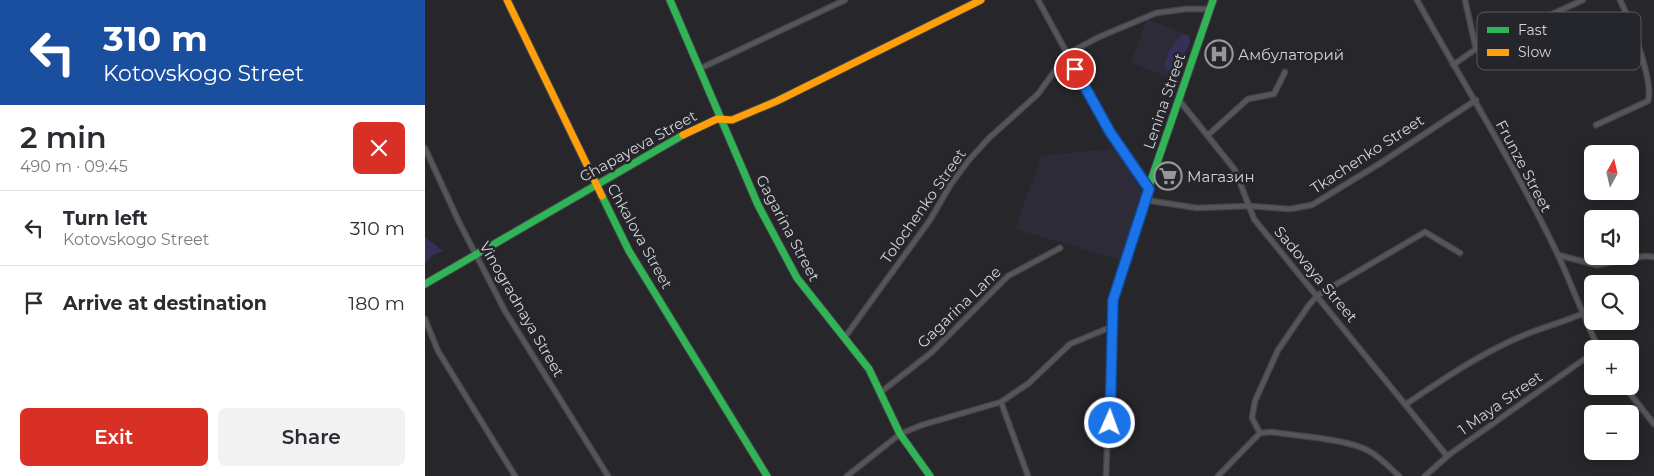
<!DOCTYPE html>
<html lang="en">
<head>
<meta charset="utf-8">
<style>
  body { margin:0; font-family:Montserrat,sans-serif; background:#f2f2f3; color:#2b2b33; height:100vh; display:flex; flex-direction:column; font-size:19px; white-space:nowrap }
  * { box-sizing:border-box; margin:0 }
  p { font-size:16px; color:#7c7c81 }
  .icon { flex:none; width:28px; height:28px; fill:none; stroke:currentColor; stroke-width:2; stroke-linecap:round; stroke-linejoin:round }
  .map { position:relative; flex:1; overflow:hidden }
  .details { display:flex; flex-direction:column; background:#fff; width:425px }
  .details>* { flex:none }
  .banner { background:#1a4fa0; color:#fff; overflow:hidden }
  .needle { width:32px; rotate:8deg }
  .fabs { position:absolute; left:1159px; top:145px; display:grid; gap:10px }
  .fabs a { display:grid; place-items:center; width:55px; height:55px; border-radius:8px; background:#fff; box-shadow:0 2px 12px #0003; font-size:25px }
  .pin { position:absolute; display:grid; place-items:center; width:42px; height:42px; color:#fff; margin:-21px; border:2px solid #fff; border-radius:50%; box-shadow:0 1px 5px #0007 }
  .me { position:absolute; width:55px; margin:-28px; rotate:2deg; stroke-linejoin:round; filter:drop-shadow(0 0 4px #0008) }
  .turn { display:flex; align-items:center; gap:18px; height:105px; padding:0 20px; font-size:22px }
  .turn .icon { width:65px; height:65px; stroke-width:2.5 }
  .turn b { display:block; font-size:35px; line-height:42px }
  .round { display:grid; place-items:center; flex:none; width:52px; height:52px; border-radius:8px; background:#f2f2f3 }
  .overview { display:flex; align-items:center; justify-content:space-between; height:85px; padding:0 20px }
  h1 { font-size:30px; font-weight:600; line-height:38px }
  .primary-button { display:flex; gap:10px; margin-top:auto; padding:10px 20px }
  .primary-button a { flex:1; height:58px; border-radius:8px; background:#d93025; color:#fff; font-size:20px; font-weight:600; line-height:58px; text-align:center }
  .primary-button a+a { background:#f2f2f3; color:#2b2b33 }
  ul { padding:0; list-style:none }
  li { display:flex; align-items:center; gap:15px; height:75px; padding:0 20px; border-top:1px solid #e1e1e2 }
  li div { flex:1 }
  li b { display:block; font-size:19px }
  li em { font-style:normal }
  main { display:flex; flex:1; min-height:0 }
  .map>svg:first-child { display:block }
  .built { fill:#2c2b37 }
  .green { fill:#353057 }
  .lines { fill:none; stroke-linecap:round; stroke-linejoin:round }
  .street-casing { stroke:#424247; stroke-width:7 }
  .fast-casing { stroke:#424247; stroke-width:9 }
  .slow-casing { stroke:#424247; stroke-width:9 }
  .street { stroke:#565659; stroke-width:4.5 }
  .fast { stroke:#30b455; stroke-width:7 }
  .slow { stroke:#ff9f0a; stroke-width:7 }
  .route-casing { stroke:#114b97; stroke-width:12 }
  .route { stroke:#1a73e8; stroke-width:9 }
  .labels { text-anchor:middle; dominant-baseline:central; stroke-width:5; stroke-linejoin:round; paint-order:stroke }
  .poi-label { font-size:15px; fill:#d2d2d7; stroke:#25252c; text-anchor:start }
  .street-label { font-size:15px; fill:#d2d2d7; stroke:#25252c }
  .key { fill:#25252c; stroke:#59595f; stroke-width:1 }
  .key-label { font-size:14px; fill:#d2d2d7 }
</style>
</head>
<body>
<main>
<section class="details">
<div class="banner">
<div class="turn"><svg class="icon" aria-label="left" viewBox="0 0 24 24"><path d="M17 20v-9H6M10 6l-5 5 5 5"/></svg><div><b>310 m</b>Kotovskogo Street</div></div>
</div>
<div class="overview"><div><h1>2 min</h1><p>490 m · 09:45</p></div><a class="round" style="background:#d93025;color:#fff"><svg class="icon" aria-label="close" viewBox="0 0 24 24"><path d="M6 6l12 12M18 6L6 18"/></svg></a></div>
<ul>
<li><svg class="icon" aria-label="left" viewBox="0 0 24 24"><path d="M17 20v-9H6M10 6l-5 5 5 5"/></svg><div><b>Turn left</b><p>Kotovskogo Street</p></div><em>310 m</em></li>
<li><svg class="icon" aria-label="arrive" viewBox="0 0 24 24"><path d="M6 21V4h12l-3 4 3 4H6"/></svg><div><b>Arrive at destination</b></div><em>180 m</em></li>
</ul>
<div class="primary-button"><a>Exit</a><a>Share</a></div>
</section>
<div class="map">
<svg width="1229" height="476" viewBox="0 0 1229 476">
  <rect width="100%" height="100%" fill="#26262b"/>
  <!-- built -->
  <g class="built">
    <path d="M722,19L764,35L748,79L706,63Z"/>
    <path d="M690,148L718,193L698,261L590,229L616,156Z"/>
  </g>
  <!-- green -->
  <g class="green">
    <path d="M757,34L764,36L765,43L754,66L744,70L739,66L743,52Z"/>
    <path d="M0,237L18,251L8,255L0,263Z"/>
  </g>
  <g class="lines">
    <!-- street casing -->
    <g class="street-casing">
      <g id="street">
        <path d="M613,0L685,132L723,189L688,300L681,476"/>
        <path d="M992,0C1039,85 1091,167 1133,255C1147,286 1159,318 1174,349"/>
        <path d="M1040,0L1051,49"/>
        <path d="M1028,65L1051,49L1158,0"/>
        <path d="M274,69L420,0"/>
        <path d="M754,100L810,170L829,219L1022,456"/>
        <path d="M1171,125L1223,101C1229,81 1205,20 1195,0"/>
        <path d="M783,135L823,99L849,94L860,72"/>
        <path d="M0,148L34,222L80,311L183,476"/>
        <path d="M720,200L772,208L824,206L865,209L887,205L954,164L1051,100"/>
        <path d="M1133,255L1172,265L1220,256L1229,257"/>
        <path d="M0,319L13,351L90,476"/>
        <path d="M420,337L505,220L526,184L544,160L564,138L613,94L642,54L674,37L731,13L761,9H785"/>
        <path d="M1199,386L1229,424"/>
        <path d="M456,392L507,352L583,276L635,248"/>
        <path d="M576,402L603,476"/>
        <path d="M981,404C1020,378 1062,349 1107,332C1123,326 1140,321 1157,314"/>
        <path d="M835,433L827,418L830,401L853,350L884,305L893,295L1000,232L1035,253"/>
        <path d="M422,476L475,434L497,425L576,402L604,383L645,344L686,327"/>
        <path d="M793,476L835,433L847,432C872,436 923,439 944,451C955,457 964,467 974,476"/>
        <path d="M1000,476L1025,454L1168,353"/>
      </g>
    </g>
    <!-- fast casing -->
    <g class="fast-casing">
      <g id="fast">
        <path d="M245,0L333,205L372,278L444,369L475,434L505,476"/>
        <path d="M723,189L788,0"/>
        <path d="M177,196L204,251L342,476"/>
        <path d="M0,284L258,135"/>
      </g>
    </g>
    <!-- slow casing -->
    <g class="slow-casing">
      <g id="slow">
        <path d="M82,0L177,196"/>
        <path d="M258,135L292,119L307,120L352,101L556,0"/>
      </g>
    </g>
    <!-- street -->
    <use href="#street" class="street"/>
    <!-- fast -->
    <use href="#fast" class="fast"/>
    <!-- slow -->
    <use href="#slow" class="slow"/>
  </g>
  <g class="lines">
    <!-- route casing -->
    <g class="route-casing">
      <path id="route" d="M650,69L685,132L724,189L688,300L685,423"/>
    </g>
    <!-- route -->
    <use href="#route" class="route"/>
  </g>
  <!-- icons -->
  <defs>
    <g id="hospital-ring" transform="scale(1.4375)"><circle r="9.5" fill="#25252c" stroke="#96969b" stroke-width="1.5"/><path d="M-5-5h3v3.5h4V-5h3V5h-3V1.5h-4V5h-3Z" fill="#96969b"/></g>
    <g id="supermarket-ring" transform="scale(1.4375)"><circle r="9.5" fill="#25252c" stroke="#96969b" stroke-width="1.5"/><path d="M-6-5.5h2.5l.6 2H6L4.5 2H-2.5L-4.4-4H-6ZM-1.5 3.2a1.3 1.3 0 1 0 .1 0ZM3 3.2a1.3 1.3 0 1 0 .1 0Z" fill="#96969b"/></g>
  </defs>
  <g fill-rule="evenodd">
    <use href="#hospital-ring" x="794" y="54"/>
    <use href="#supermarket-ring" x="743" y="176"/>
  </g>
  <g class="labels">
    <!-- poi labels -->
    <g class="poi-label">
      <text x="813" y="54">Амбулаторий</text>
      <text x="762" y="176">Магазин</text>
    </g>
    <!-- street labels -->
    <g class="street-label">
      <text transform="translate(739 101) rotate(-71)">Lenina Street</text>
      <text transform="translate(213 146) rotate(-29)">Chapayeva Street</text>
      <text transform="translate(942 154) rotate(-33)">Tkachenko Street</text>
      <text transform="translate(1099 166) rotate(62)">Frunze Street</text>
      <text transform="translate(498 206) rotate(-55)">Tolochenko Street</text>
      <text transform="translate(363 228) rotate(62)">Gagarina Street</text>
      <text transform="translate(215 236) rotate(61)">Chkalova Street</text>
      <text transform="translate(891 274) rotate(50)">Sadovaya Street</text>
      <text transform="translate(534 307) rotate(-44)">Gagarina Lane</text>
      <text transform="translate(97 309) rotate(60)">Vinogradnaya Street</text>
      <text transform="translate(1075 403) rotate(-35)">1 Maya Street</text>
    </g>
  </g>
  <!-- legend -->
  <rect x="1052" y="12" width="164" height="58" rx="8" class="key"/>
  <rect x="1062" y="27" width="22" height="6" fill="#30b455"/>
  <rect x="1062" y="49" width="22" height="7" fill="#ff9f0a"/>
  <g class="key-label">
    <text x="1093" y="35">Fast</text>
    <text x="1093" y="57">Slow</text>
  </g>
</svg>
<div class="fabs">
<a><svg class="needle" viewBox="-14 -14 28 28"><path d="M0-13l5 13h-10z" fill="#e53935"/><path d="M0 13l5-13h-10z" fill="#7c7c81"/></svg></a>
<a><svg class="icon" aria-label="sound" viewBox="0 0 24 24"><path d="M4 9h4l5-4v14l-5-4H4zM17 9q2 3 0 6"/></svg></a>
<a><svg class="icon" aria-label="search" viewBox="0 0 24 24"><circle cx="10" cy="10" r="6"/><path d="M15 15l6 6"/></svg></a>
<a>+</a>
<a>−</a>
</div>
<div class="pin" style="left:650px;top:69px;background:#d93025"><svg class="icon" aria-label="arrive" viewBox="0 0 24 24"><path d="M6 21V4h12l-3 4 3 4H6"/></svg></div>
<svg class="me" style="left:685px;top:423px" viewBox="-20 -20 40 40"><circle r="17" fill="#1a73e8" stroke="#fff" stroke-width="3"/><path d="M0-11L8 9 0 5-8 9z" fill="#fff"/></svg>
</div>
</main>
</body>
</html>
